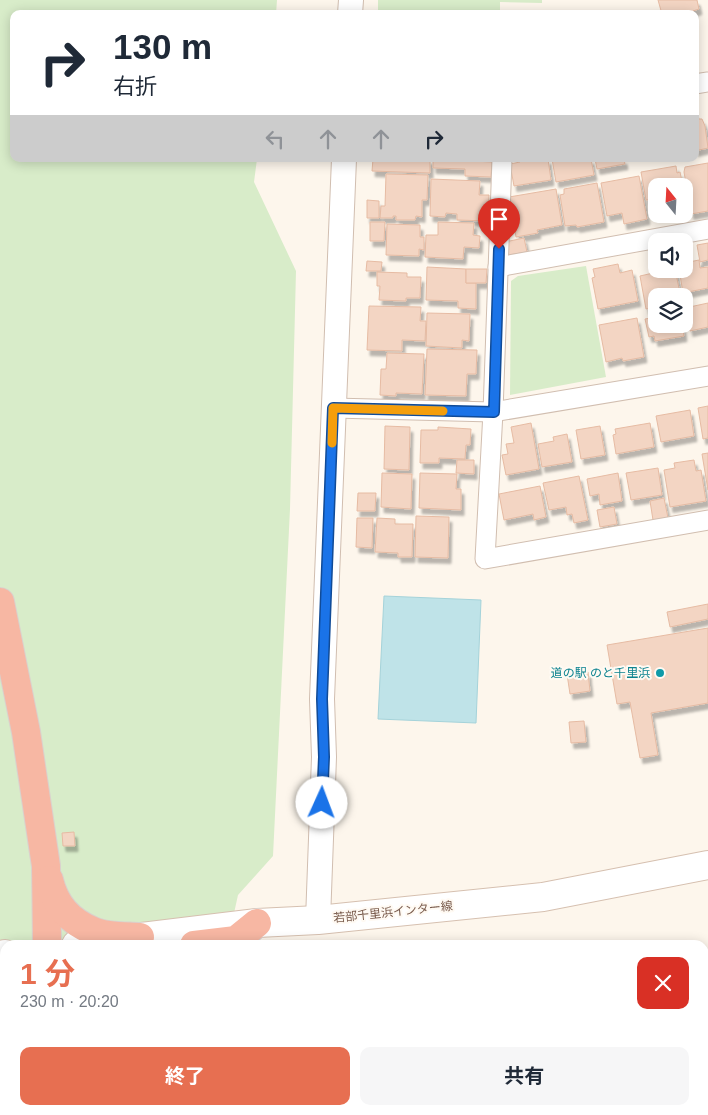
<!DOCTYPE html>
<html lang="ja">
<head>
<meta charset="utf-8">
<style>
  body { margin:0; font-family:Arial,"Noto Sans JP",sans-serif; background:#f6f6f7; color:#1f2937; height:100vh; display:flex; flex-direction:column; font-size:19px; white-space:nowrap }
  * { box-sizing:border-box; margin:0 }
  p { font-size:16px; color:#747a83 }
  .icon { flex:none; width:28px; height:28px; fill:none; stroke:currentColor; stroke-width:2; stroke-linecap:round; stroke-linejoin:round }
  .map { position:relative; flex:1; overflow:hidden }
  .side { position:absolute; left:0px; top:940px; width:709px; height:175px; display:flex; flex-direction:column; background:#fff; border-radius:15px 15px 0 0; box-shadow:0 2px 12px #0003 }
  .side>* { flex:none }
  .guide { position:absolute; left:10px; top:10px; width:689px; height:152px; border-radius:10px; box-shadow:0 2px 12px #0003; background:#fff; color:#1f2937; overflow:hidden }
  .needle { width:32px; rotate:342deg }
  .fabs { position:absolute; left:648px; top:178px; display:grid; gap:10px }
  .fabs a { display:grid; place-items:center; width:45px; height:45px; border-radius:10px; background:#fff; box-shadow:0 2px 12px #0003; font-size:25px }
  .pin { position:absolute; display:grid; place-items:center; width:42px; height:42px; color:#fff; margin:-51px -21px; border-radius:50% 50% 50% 0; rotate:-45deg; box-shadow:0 0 5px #0007 }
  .pin .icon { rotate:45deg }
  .me { position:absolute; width:55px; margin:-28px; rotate:2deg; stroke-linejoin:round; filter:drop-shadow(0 0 4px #0008) }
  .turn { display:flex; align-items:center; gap:18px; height:105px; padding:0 20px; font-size:22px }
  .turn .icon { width:65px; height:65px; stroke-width:2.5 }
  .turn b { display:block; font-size:35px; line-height:42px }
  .lanes { display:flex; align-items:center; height:48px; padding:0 20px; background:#0003; justify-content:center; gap:25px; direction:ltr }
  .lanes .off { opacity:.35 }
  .round { display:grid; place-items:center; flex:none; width:52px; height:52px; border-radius:10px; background:#f6f6f7 }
  .overview { display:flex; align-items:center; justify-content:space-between; height:85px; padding:0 20px }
  h1 { font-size:30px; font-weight:700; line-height:38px; color:#e76f51 }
  .action { display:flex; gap:10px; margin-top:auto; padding:10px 20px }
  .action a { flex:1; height:58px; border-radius:10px; background:#e76f51; color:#fff; font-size:20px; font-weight:700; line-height:58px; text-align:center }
  .action a+a { background:#f6f6f7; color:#1f2937 }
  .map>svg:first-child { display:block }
  .green { fill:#d8ecc9 }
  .water { fill:#bfe3e8; stroke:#a5d3da }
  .building { fill:#f3d5c3; stroke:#e6bba3; filter:url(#shadow) }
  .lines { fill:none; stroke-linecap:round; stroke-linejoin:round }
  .minor-casing { stroke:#d1beb0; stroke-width:21 }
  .tertiary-casing { stroke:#d1beb0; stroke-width:26 }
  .secondary-casing { stroke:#d6c0b0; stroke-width:30 }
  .motorway-casing { stroke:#dad1cd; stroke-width:30 }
  .minor { stroke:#fff; stroke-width:19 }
  .tertiary { stroke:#fff; stroke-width:24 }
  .secondary { stroke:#fff; stroke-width:28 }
  .motorway { stroke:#f7b7a3; stroke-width:28 }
  .route-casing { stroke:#114b97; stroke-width:12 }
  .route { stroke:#1a73e8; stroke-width:9 }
  .slow { stroke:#f59e0b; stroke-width:9 }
  .culture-dot { fill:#0f9aa8; stroke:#fffaf3; stroke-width:2 }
  .labels { text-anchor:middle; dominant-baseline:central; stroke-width:4; stroke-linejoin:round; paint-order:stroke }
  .culture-label { font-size:12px; fill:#0d838f; stroke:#fffaf3; text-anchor:end }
  .street-label { font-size:12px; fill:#7a5c4d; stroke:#fffaf3 }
</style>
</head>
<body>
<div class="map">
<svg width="708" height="1115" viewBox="0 0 708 1115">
  <defs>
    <filter id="shadow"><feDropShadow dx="3" dy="5.5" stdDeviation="1" flood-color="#0004"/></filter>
  </defs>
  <rect width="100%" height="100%" fill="#fdf6ec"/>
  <!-- green -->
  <g class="green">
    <path d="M0,0H277L276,14H14V159H257L254,182L296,271L290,509L273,856L238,895L227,945H5V1110H256L257,1115H0Z"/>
    <path d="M378,0H542V3L500,2V14H378Z"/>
    <path d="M586,266L606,377L510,395L511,281L518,276Z"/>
  </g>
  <!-- water -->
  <path class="water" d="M384,596L481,600L476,723L378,719Z"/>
  <!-- building -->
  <g class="building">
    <path d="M658,0H697L699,9L693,11L694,14H662Z"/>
    <path d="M698,115L699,119H702L705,126L708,148L695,151V116Z"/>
    <path d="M373,159H430V173L372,171Z"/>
    <path d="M433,159H474V161L492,162L491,177L465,176V169L433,168Z"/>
    <path d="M519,159H548L551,180L514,186L510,164L520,162Z"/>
    <path d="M552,159H591L594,175L556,182Z"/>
    <path d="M595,159H624L625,164L597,169Z"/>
    <path d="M708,163V211L691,214L684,172L685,167Z"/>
    <path d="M676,166L677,173L680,172L683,186H656V204L655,199L646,200L641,172Z"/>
    <path d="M386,174L428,175L427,200H422V217L416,216L415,220H396V216H393V218H380L381,206H385Z"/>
    <path d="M639,176L647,219L624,224L622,213L607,216L601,183Z"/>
    <path d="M431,179L480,181L479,195H489L488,221L457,220V214L446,213L445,217L430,216Z"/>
    <path d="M597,183L604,222L577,227L576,225L565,226L560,195L564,194V189Z"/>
    <path d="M556,189L562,225L537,230L538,233L516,237L509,197Z"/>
    <path d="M367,200L379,201V218H367Z"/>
    <path d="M370,222H385L384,241H370Z"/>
    <path d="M438,222L474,223L473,235L480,236L479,248L464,247L463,259L425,257L426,235H438Z"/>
    <path d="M387,224L420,225V237H424V250L419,249V256L386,255Z"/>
    <path d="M524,238L527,252L508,255L505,242Z"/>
    <path d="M708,243V260L700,262L697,245Z"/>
    <path d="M699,260L700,268L708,267V288L683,293L679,269H684V263Z"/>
    <path d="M367,261L382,262L381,271H366Z"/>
    <path d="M618,264L620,273L632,270L638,301L598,309L592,278L595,277L593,269Z"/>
    <path d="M656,264V269H675L680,293L656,296V307L646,309L640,276L653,273L651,265Z"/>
    <path d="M427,267L466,269V283H476V309L458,308V301L426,300Z"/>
    <path d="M466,269H487L486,283H466Z"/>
    <path d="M377,272L407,273V277H421L420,298H406V301L379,300L380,286H377Z"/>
    <path d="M708,303V327L690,331L685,308Z"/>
    <path d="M369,306L421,307L420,321H426L425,341L402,340V351L367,350Z"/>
    <path d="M427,313L470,314L469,341L462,340V348L426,346Z"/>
    <path d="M656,317V324H682L684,336L655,341L654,336L649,337L645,319Z"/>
    <path d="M637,318L644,357L623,361L622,358L606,362L599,325Z"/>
    <path d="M427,349L477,350L476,374H467L466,396L425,395Z"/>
    <path d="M387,353L424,354L422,394L396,393V396L380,395L381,369H386Z"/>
    <path d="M708,406V438L703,439L698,408Z"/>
    <path d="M690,410L694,436L661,442L656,416Z"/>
    <path d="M531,423L539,469L506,475L502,455L508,454L506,444L514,443L511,427Z"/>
    <path d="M650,423L654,447L616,454L613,435L616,434L615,429Z"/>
    <path d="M385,426L410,427L409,470L384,469Z"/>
    <path d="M600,426L605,455L581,459L576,430Z"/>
    <path d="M438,427L471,429L470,445H466L465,459L439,458V463H420L421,430H438Z"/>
    <path d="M567,434L572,462L542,467L538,444L554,441L553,437Z"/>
    <path d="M708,453V490L702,454Z"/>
    <path d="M457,460H474V474L456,473Z"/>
    <path d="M694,460L696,471L701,470L706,501L670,507L664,470L675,468L674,463Z"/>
    <path d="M658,468L662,495L631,500L626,473Z"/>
    <path d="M382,473L412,474L411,509L381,507Z"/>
    <path d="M420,473L457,474L456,489H461V510L419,508Z"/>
    <path d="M618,473L622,501L600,505L599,494L590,496L587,479Z"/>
    <path d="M579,476L588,520L574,523L572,514L567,515L566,507L549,510L543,483Z"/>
    <path d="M540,486L546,517L534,520L533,514L504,520L499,494Z"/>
    <path d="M358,493H376L375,511H357Z"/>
    <path d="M664,498L668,518L653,520L650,501Z"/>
    <path d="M614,507L617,524L600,527L597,510Z"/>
    <path d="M416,516L449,517L448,558L415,557Z"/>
    <path d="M357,518H373L372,548L356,547Z"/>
    <path d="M377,518L395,519V524H413L412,557H398V553L375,552Z"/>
    <path d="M708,604V619L670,627L667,612Z"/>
    <path d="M708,628V703L651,713L658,755L640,758L630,702L617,704L607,645Z"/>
    <path d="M588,672L590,691L570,694L567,674Z"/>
    <path d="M584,721L586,742L571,743L569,722Z"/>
    <path d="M74,832L75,846H63L62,833Z"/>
    <path d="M270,1110H301L295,1115H275Z"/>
    <path d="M503,1110H603L606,1115H506Z"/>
  </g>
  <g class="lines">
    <!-- minor casing -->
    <g class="minor-casing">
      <g id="minor">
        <path d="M695,84L708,82"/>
        <path d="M502,159L493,412L485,559L708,520"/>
        <path d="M498,267L708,229"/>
        <path d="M333,408L493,412L708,376"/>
      </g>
    </g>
    <!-- tertiary casing -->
    <g class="tertiary-casing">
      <g id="tertiary">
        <path d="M350,14L351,0"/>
        <path d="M318,920L324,757L322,699L344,159"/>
      </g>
    </g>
    <!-- secondary casing -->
    <g class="secondary-casing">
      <g id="secondary">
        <path d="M76,945L257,923L318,920L543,897L708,865"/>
        <path d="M0,955L5,954"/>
      </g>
    </g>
    <!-- motorway casing -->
    <g class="motorway-casing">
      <g id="motorway">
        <path d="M0,602L26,732L46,866L47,945"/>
        <path d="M49,880C55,905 69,921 93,931C106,937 125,936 140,937"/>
        <path d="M194,945L236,940L257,923"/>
        <path d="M68,1110V1115"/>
      </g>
    </g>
    <!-- minor -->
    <use href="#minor" class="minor"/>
    <!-- tertiary -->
    <use href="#tertiary" class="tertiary"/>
    <!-- secondary -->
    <use href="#secondary" class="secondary"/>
    <!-- motorway -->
    <use href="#motorway" class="motorway"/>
  </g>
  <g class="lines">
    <!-- route casing -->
    <g class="route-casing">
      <path id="route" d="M322,803L324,757L322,699L333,408L494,412L499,249"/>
    </g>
    <!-- route -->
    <use href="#route" class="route"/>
    <!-- slow -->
    <path class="slow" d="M332,443L333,408L443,411"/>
  </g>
  <!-- markers -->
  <circle class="culture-dot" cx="660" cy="673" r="5"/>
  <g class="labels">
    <!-- culture labels -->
    <g class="culture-label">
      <text x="650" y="673">道の駅 のと千里浜</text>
    </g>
    <!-- street labels -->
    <g class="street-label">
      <text transform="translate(393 912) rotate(-6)">若部千里浜インター線</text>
    </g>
  </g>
</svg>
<div class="fabs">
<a><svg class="needle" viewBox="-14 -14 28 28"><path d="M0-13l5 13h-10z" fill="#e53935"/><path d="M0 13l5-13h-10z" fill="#747a83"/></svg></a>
<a><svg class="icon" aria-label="sound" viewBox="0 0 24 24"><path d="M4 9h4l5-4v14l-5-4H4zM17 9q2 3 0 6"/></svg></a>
<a><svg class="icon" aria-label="layers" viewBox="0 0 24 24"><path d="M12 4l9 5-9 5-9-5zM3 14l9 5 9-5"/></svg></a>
</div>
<div class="pin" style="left:499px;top:249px;background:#d93025"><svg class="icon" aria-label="arrive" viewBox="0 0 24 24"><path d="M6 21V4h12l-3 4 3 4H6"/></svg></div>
<svg class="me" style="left:322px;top:803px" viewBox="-20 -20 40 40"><circle r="19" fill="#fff"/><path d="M0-13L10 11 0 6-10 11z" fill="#1a73e8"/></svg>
<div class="guide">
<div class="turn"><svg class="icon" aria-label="right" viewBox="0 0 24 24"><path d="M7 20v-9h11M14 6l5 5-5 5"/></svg><div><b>130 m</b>右折</div></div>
<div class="lanes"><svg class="icon off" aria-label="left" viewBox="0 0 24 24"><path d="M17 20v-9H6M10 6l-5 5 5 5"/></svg><svg class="icon off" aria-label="ahead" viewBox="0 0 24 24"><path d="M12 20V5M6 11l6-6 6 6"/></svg><svg class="icon off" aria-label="ahead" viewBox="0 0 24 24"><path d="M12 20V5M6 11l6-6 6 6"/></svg><svg class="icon" aria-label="right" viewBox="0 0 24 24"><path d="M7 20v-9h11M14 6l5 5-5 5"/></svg></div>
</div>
<section class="side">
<div class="overview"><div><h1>1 分</h1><p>230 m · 20:20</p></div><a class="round" style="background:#d93025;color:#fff"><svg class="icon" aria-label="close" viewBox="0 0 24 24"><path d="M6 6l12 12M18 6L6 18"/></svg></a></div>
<div class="action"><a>終了</a><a>共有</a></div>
</section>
</div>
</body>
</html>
